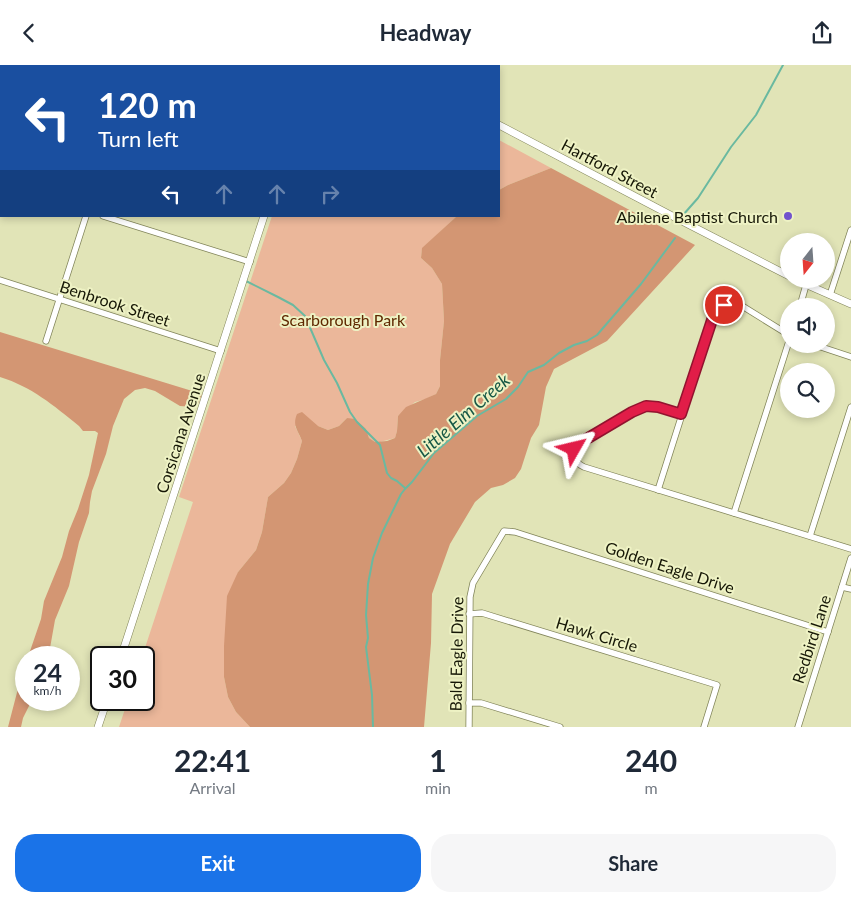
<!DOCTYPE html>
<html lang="en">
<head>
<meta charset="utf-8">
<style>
  body { margin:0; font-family:Lato,sans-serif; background:#f6f6f7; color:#1f2937; height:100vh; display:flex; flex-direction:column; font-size:19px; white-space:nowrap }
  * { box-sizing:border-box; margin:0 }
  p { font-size:16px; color:#747a83 }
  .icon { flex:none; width:28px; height:28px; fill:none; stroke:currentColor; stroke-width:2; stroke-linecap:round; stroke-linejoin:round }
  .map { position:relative; height:662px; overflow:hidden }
  .drawer { display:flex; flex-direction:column; background:#fff; flex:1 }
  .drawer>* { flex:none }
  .banner { position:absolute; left:0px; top:0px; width:500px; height:152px; box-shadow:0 2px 8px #0003; background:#1a4fa0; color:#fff; overflow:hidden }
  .needle { width:32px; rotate:197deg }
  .controls { position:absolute; left:780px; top:168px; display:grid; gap:10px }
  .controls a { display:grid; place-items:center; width:55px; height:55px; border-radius:50%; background:#fff; box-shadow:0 2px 8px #0003; font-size:25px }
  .speed { position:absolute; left:15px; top:581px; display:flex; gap:10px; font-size:25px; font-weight:700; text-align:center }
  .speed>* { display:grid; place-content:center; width:65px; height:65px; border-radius:50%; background:#fff; box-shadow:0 2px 8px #0003; line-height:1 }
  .speed small { font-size:12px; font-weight:400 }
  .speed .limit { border:2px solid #111; border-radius:8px; background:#fff; color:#111 }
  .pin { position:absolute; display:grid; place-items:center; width:42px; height:42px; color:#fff; margin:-21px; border:2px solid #fff; border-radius:50%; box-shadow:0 1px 5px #0007 }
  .me { position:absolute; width:55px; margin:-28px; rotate:53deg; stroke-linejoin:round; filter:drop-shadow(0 0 4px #0008) }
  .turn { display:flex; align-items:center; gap:18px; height:105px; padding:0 15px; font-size:22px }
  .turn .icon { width:65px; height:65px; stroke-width:2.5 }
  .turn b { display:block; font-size:35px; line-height:42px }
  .lanes { display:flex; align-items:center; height:48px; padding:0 15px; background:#0003; justify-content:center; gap:25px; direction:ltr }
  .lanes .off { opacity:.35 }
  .eta { display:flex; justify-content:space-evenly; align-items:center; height:85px; text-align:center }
  .eta b { font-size:30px; font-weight:700; line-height:35px }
  .button { display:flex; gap:10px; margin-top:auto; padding:10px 15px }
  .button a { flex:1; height:58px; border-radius:20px; background:#1a73e8; color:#fff; font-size:20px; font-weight:700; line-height:58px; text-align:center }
  .button a+a { background:#f6f6f7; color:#1f2937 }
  header { display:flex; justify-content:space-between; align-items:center; height:65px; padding:0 15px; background:#fff; font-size:22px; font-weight:700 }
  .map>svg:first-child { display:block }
  .green { fill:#ebb79a }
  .forest { fill:#d39673 }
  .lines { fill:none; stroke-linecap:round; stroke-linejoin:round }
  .stream { stroke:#6ab9a0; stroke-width:2 }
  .minor-casing { stroke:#818459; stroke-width:7 }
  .tertiary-casing { stroke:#818459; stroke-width:8 }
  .minor { stroke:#fff; stroke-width:5.5 }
  .tertiary { stroke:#fff; stroke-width:7 }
  .route-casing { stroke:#92132f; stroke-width:12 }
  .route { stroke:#e11d48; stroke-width:9 }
  .poi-dot { fill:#7253cd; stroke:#eef2c4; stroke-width:2 }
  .labels { text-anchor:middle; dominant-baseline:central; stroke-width:4; stroke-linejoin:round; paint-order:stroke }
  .street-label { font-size:16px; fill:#161706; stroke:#eef2c4 }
  .poi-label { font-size:16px; fill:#161706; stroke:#eef2c4; text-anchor:end }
  .park-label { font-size:16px; fill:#5f2800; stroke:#eef2c4 }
  .water-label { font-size:18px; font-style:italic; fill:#175846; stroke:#eef2c4 }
</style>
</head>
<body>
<header><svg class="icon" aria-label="back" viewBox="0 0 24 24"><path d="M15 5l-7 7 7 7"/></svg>Headway<svg class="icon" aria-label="share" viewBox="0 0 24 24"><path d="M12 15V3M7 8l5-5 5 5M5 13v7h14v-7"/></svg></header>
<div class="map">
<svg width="851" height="662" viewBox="0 0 851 662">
  <rect width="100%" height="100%" fill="#e1e4b7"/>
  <!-- green -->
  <g class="green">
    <path d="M499,75L551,103L508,120L499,125Z"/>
    <path d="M272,151H457L422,184L421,193L432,203L442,219L444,256L440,295V321L436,329L426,334L415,337L398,351L397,366L395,373L376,378L369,373L366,364L347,353L339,361L328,365L318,361H295L302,376L297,394L291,408L284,418L268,432L262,467L256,485L238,507L224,612L228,632L236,647L250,662H119L128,635H144V592H142L193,437L179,432Z"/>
  </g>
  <!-- forest -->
  <g class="forest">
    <path d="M551,103L695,180L607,276L554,304L546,322L539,360L531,373L521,404L515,413L503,420L491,423L475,437L450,479L432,529L431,578L424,662H250L236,647L228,632L224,612V581L227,531L238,507L256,485L262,467L268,432L284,418L291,408L297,394L302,376C298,365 292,361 297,349L302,347L318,361L328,365L339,361L347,353L355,354L366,364L369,373L375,377L387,376L395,373L397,366L398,351L406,342L436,329L440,321V295L444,256L442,219L432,203L421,193L422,183L457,151H499V125L508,120Z"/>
    <path d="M0,267L202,329L198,339L193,342L180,341L155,326L145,323L135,325L124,334L113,361L106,389L92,426L90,437L89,448L79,477L69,521L55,555L50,583L46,592H28L41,554L44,536L62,492L69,466L78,444L89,410L98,368L95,366H83L79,361C53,340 32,322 0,312Z"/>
    <path d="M26,599V635H32L23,653L21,662H8L20,616Z"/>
  </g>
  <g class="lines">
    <!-- stream -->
    <g class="stream">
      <path d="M683,150L698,133L731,82L756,50L783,0"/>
      <path d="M246,216L278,232L293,240L305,251L324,295L337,318L350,347L357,357L380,380L387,408L391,413L397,416L405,423"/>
      <path d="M373,662L372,630L366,582L368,573L366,550L368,519L373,493L382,468L401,429L405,424L412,417L434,388L477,351L506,334L518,322L528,307L544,300L559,288L574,280L587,276L597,270L641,219L675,173"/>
    </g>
    <!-- minor casing -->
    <g class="minor-casing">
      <g id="minor">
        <path d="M0,17L1,18"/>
        <path d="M0,119H1"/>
        <path d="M103,151L250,197"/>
        <path d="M0,215L221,286"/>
        <path d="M830,230L851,165"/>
        <path d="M800,241L806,220"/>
        <path d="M46,276L86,151"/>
        <path d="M812,279L851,292"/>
        <path d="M681,349L658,342L646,341L632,347L578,379C572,389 573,397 584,402L851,484"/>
        <path d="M658,425L713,252C720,240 726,236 739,239L789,270"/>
        <path d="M734,448L789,276"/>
        <path d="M810,471L851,342"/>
        <path d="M842,522L851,524"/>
        <path d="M469,549L482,548L717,620L704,662"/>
        <path d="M469,638H481L560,662"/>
        <path d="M469,662L470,532L473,518L504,466L515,467L828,567"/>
        <path d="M798,662L851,493"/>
      </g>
    </g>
    <!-- tertiary casing -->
    <g class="tertiary-casing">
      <g id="tertiary">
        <path d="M386,0L388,1"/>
        <path d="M313,1L314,0"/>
        <path d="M499,60L678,154L789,211"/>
        <path d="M794,214L851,239"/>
        <path d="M121,592L264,151"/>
        <path d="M98,662L107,635"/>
      </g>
    </g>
    <!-- minor -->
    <use href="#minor" class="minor"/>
    <!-- tertiary -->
    <use href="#tertiary" class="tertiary"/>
  </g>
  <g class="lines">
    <!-- route casing -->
    <g class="route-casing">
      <path id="route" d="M574,384L578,379L632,347L646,341L658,342L681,349L713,252L718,244L724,240"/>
    </g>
    <!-- route -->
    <use href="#route" class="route"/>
  </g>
  <!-- markers -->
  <circle class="poi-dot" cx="788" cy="151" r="5"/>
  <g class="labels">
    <!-- street labels -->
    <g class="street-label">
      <text transform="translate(610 103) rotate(28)">Hartford Street</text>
      <text transform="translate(115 238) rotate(18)">Benbrook Street</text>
      <text transform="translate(180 368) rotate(-72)">Corsicana Avenue</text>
      <text transform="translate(670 502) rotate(18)">Golden Eagle Drive</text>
      <text transform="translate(597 569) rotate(17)">Hawk Circle</text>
      <text transform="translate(811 574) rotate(-72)">Redbird Lane</text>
      <text transform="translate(456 589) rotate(-89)">Bald Eagle Drive</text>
    </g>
    <!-- poi labels -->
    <g class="poi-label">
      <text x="778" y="151">Abilene Baptist Church</text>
    </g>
    <!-- park labels -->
    <g class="park-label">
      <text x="343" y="254">Scarborough Park</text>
    </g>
    <!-- water labels -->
    <g class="water-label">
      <text transform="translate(463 350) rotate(-41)">Little Elm Creek</text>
    </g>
  </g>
</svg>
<div class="controls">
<a><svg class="needle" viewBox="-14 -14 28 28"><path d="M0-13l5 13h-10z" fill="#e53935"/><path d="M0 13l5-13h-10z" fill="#747a83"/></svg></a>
<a><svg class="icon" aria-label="sound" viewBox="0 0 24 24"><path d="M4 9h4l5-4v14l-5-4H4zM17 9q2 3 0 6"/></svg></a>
<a><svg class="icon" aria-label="search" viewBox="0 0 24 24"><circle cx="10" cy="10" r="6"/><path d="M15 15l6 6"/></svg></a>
</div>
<div class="speed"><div>24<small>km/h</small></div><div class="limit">30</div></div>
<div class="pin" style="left:724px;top:240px;background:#d93025"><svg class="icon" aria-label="arrive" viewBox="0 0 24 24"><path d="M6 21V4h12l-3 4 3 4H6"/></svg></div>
<svg class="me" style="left:574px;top:384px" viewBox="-20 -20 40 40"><path d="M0-17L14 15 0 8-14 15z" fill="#e11d48" stroke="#fff" stroke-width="4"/></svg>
<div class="banner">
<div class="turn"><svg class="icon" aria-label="left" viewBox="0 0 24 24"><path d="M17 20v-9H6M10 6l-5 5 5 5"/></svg><div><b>120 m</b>Turn left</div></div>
<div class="lanes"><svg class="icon" aria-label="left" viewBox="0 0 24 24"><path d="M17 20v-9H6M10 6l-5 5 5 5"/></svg><svg class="icon off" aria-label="ahead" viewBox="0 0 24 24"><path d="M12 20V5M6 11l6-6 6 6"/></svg><svg class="icon off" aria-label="ahead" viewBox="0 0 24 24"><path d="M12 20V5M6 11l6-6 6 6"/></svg><svg class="icon off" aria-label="right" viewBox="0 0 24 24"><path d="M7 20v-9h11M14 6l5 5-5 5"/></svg></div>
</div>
</div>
<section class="drawer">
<div class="eta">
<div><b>22:41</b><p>Arrival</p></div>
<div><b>1</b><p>min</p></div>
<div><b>240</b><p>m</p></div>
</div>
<div class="button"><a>Exit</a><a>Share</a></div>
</section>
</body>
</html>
